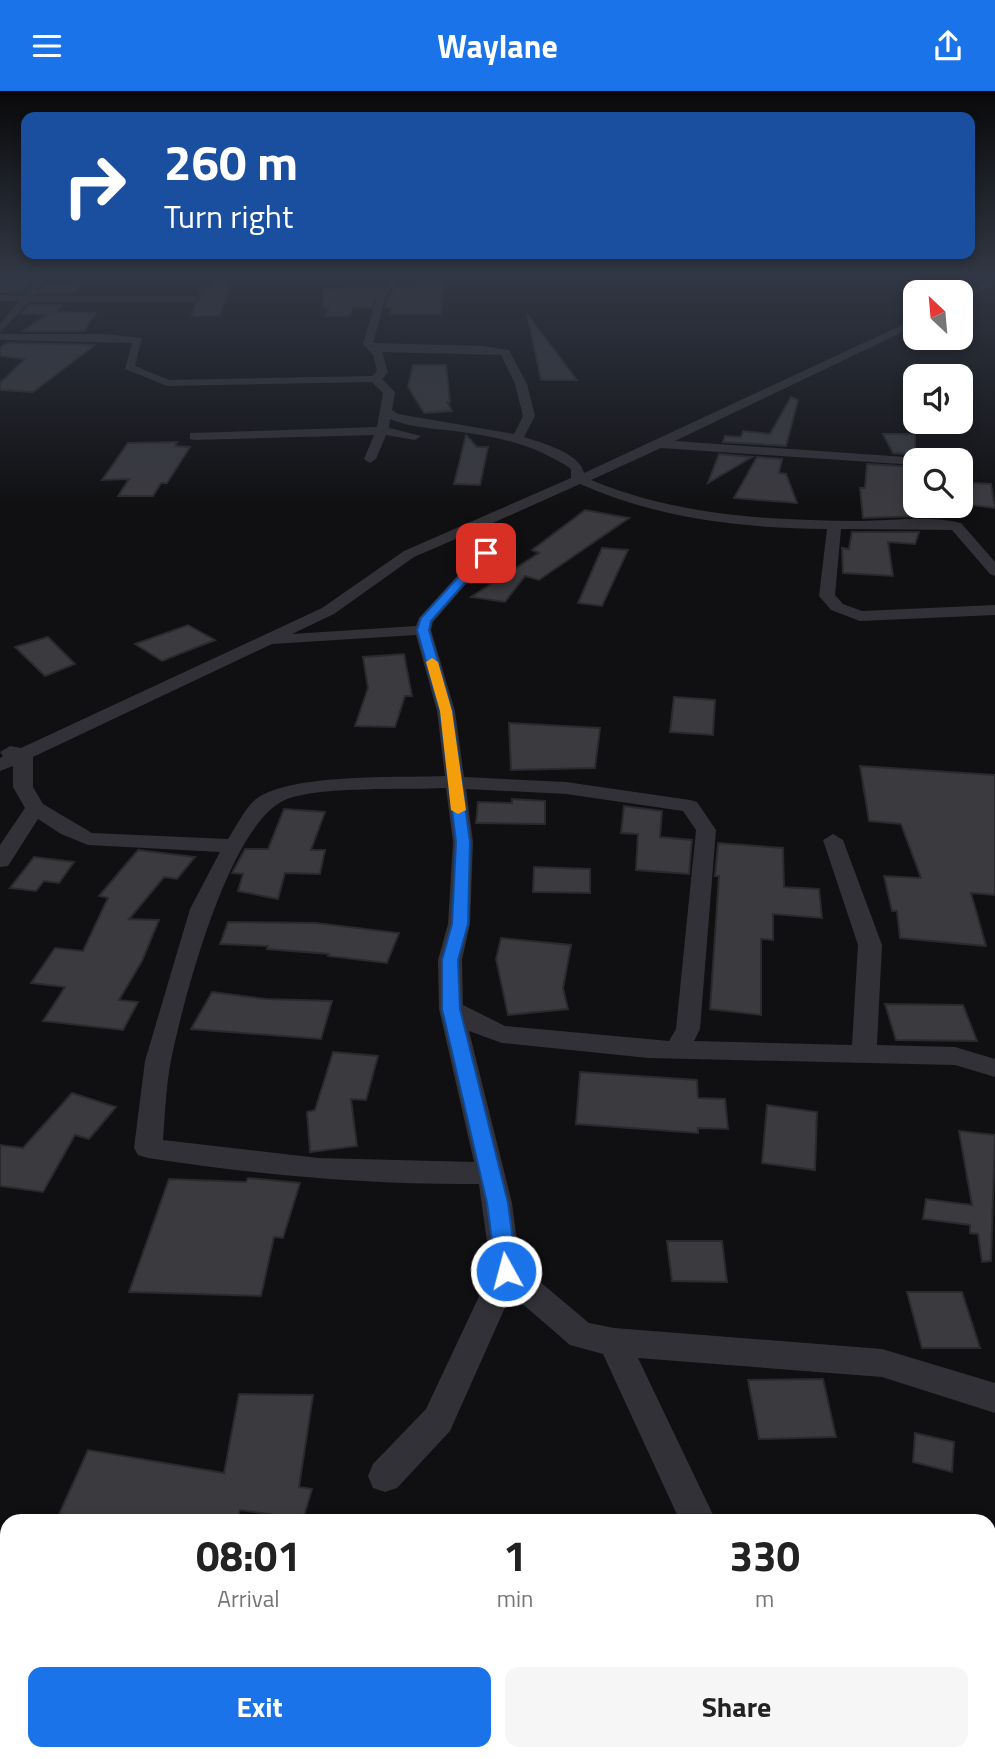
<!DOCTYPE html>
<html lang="en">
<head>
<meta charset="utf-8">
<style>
  body { margin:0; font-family:"Titillium Web",sans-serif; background:#f6f6f6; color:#222; height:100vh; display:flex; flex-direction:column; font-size:26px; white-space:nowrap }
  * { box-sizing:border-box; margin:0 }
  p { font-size:23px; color:#767676 }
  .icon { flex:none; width:38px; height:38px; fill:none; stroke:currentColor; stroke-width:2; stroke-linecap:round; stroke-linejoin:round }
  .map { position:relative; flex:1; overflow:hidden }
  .panel { position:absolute; left:0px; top:1423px; width:996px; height:247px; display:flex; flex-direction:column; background:#fff; border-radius:21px 21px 0 0; box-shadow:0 4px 10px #0003 }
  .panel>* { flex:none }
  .guide { position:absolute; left:21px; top:21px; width:954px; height:147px; border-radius:14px; box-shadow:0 4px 10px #0003; background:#1a4fa0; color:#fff; overflow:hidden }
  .needle { width:46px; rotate:334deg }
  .controls { position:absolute; left:903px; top:189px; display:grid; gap:14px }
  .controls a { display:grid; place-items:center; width:70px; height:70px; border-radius:14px; background:#fff; box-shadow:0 4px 10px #0003; font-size:35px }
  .pin { position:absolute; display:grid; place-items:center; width:60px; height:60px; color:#fff; margin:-30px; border-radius:14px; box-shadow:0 4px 10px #0006 }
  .me { position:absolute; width:77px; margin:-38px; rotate:353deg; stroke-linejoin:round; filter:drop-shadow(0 0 5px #0008) }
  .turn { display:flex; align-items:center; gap:24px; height:147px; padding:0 28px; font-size:32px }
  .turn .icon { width:91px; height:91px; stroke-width:2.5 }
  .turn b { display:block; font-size:49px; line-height:60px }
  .eta { display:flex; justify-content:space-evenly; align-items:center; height:119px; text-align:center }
  .eta b { font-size:42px; font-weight:700; line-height:49px }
  .primary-button { display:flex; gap:14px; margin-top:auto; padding:14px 28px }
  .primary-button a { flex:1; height:80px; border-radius:14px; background:#1a73e8; color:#fff; font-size:28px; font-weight:700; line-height:80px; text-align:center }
  .primary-button a+a { background:#f6f6f6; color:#222 }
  header { display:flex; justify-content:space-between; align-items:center; height:91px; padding:0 28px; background:#1a73e8; color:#fff; font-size:32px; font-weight:700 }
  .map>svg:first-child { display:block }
  .building { fill:#3a3a3f; stroke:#2a2a2e; stroke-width:2 }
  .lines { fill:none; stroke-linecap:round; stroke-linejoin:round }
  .street { fill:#313137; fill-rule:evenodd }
  .route { fill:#1a73e8; stroke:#114b97; stroke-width:2 }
  .slow { fill:#f59e0b }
</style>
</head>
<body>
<header><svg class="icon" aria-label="menu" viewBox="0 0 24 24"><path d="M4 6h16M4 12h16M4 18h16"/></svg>Waylane<svg class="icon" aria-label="share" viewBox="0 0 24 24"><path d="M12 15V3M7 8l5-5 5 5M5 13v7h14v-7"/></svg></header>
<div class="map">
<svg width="995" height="1668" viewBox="0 0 995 1668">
  <rect width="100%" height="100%" fill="#101012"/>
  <!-- building -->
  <g class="building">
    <path d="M0,183H37L22,202L0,201Z"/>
    <path d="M217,183H233L220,224L192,225L196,212L200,209V198H206Z"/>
    <path d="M416,189H444L441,223H390L392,217H385L388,206L396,196H415Z"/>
    <path d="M82,192L73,202H38L46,193Z"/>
    <path d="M380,197L371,217H353L349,225H325L329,217L323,216V198Z"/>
    <path d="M29,214H62L55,221L96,222L84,240H23L48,223H21Z"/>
    <path d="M527,223L577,289H541Z"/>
    <path d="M7,252L95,254L33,301L0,299V292L25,268L0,265V257Z"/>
    <path d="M413,274H446L450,311H447L452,320L424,322L408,296Z"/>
    <path d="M791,306L798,309L786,355L723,351L725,345L741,346L743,340L770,343Z"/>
    <path d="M883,343H915V364L893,362Z"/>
    <path d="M466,344L477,356H488L480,394L454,393Z"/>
    <path d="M177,351L175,355L190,356L167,392H161L153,405H118L129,388L102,389L128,352Z"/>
    <path d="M719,363L752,366L708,392Z"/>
    <path d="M757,366L782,368L779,382L786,383L797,412L734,407Z"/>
    <path d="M867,373L915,376V415H929L925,425L863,427L860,397H865Z"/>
    <path d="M973,392L991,393L995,417L970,414Z"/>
    <path d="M585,419L629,427L539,489L525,485L505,511L471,506L539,462L532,459Z"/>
    <path d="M852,441H919L915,453L888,451L893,485L843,482L842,457L849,458Z"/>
    <path d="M602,457L628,459L602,515L578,512Z"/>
    <path d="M188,534L215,549L162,570L135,553Z"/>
    <path d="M48,546L75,573L45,585L15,556Z"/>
    <path d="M404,563L412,605H405L395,636L355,635L368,597L363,566Z"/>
    <path d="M674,606L715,609L713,644L670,641Z"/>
    <path d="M509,632L600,637L595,677L511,679Z"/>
    <path d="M860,675L995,684V804L971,802L986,855L900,847L897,820H892L884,785L921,787L901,733L869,730Z"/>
    <path d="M512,708L545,710V733L476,732L478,711L512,712Z"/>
    <path d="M624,715L662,720L660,746L692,749L689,783L636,779L638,743L621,742Z"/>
    <path d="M284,718L325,721L311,759H325L320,783L285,782L278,808L238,800L243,783L232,782L245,758H268Z"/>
    <path d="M718,752L783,757L784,796L819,798L822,827L773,823V849L761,848V924L710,918L719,785H715Z"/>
    <path d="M138,759L195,766L177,788L164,786L129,828L159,829L142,870L119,909L138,911L123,939L43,930L65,896L31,892L55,857L83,860L108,807L99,805Z"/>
    <path d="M34,766L74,771L59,792L44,790L36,800L10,797Z"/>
    <path d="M534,776L590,778V802L533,801Z"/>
    <path d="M228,831L316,832L399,842L387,872L328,865L329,863L267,858L268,855L220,853Z"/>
    <path d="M501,847L571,854L563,897L568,918L508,924L496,868Z"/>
    <path d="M212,901L266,908L332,910L321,948L191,938Z"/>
    <path d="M885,913L963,914L977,950L896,949Z"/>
    <path d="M333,961L378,965L366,1009L351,1008L357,1055L310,1061L307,1021L315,1019Z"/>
    <path d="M580,981L697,989L698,1007L725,1008L728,1038L698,1037V1042L576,1033Z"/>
    <path d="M72,1002L116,1016L89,1048L75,1044L43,1101L0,1095V1054L23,1057Z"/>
    <path d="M767,1014L817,1021L815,1079L762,1072Z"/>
    <path d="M959,1040L995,1044L991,1170L982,1171L978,1143L970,1142V1134L923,1128L926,1108L972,1114Z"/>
    <path d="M248,1087L300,1092L283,1147L274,1146L261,1205L129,1201L169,1088L246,1091Z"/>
    <path d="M667,1150H722L727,1191L672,1190Z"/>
    <path d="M907,1201H962L980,1257H922Z"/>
    <path d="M823,1288L836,1346L759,1348L748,1289Z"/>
    <path d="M239,1303L313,1304L299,1396L312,1398L303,1428L240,1419L237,1430H56L88,1359L224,1382Z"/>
    <path d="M915,1342L954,1351L952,1381L913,1371Z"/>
  </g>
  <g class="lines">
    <!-- street -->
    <g class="street">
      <path d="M41,183H50L33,205H193L198,208L193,211H28L0,242V233L19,210H0V204L23,205Z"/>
      <path d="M394,183H404L386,205L373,252L483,255L509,259L527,293L535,325L524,346C542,352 580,362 584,382L915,228V235L675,350L920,367L915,369V374L661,357L591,389C677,425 768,429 859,430C891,430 930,424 961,432L995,471V485L990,483L952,439L841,438L835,504L843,513L862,520L995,514V524L860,530L831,519L819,505L827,438C741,437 659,428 580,393L484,436L495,454L493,462L433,531L431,539L455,620L464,686L566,691L690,709L697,711L716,739L700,938L694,950L852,954L858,854L823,749L833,743L843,749L882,854L877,954L955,956L995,968V986L955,974L648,967L502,952L469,940L512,1112L520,1174L589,1232L614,1237L882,1258L995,1292V1322L882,1286L638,1267L716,1430H680L603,1263L570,1254L511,1203L450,1340L397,1397L385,1401L373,1397L368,1385L373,1373L426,1318L491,1180L479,1093C368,1094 258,1084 148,1067L138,1064L134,1057L145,970L190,818L220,761L88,754L61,743L38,728L8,775L0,776V754L25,717L13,696V675L0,680V667L3,665L0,661L10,655L21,657L322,517L404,460L571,387V378C536,354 496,345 454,340C432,337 411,337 390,328L389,337L421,345L415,349L386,344L376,368L370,372L364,368L374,344L194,349L190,348V342L377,336L383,302L372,291L167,295L125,278L132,252L0,249V243H103L142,247L135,275L169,289L372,285L377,280L373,264L363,253L377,205ZM382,261L501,264L515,293L523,325L514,343L398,323L392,319L395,301L382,288L388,281ZM472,441L481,454L479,461L419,527L416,535L292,543L334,523L414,466ZM416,544L437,620L445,685C399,687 291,682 256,708C245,717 236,736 228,748L92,742L43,713L33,696V666L272,553ZM446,697L453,751L448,833L438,869L439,918L474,1071L319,1067L163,1049C165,1023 166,995 171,969C183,911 229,730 287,708C322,695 406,699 446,697ZM466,698L566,703L683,720L696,739L676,938L669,950L505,935L463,914L462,869L470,833L473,751Z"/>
      <path d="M995,188V194L961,210V204Z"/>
      <path d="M788,1662H828L830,1668H790Z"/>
    </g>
  </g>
  <!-- sky -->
  <linearGradient id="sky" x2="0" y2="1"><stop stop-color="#09090a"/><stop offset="0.44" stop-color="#313744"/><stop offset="1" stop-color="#313744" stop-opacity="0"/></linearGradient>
  <rect width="995" height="417" fill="url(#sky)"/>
  <!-- route -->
  <path class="route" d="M482,460L491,462L431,530L429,539L452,620L470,751L468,833L458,869L460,918L508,1112L517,1180L514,1186L506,1189L499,1186L496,1180L487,1112L442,918V869L452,833L456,751L440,620L417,539L421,527Z"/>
  <!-- slow -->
  <path class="slow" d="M432,567L438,571L452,620L466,719L458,723L451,719L440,620L426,571Z"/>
</svg>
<div class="controls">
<a><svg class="needle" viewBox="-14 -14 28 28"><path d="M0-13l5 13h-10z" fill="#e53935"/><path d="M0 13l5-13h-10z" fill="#767676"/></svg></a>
<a><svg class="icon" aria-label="sound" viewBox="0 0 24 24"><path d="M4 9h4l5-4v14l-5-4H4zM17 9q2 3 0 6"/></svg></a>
<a><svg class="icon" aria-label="search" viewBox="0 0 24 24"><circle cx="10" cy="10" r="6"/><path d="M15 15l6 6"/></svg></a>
</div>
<div class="pin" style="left:486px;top:462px;background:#d93025"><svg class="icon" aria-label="arrive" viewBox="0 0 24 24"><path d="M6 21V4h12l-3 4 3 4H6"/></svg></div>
<svg class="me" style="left:506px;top:1180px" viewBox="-20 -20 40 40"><circle r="17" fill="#1a73e8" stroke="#fff" stroke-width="3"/><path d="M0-11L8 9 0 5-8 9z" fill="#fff"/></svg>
<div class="guide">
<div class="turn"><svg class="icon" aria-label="right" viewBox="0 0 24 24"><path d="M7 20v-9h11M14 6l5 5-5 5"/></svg><div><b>260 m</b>Turn right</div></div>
</div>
<section class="panel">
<div class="eta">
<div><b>08:01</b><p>Arrival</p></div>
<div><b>1</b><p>min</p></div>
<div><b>330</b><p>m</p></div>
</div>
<div class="primary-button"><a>Exit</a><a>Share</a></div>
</section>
</div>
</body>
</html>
